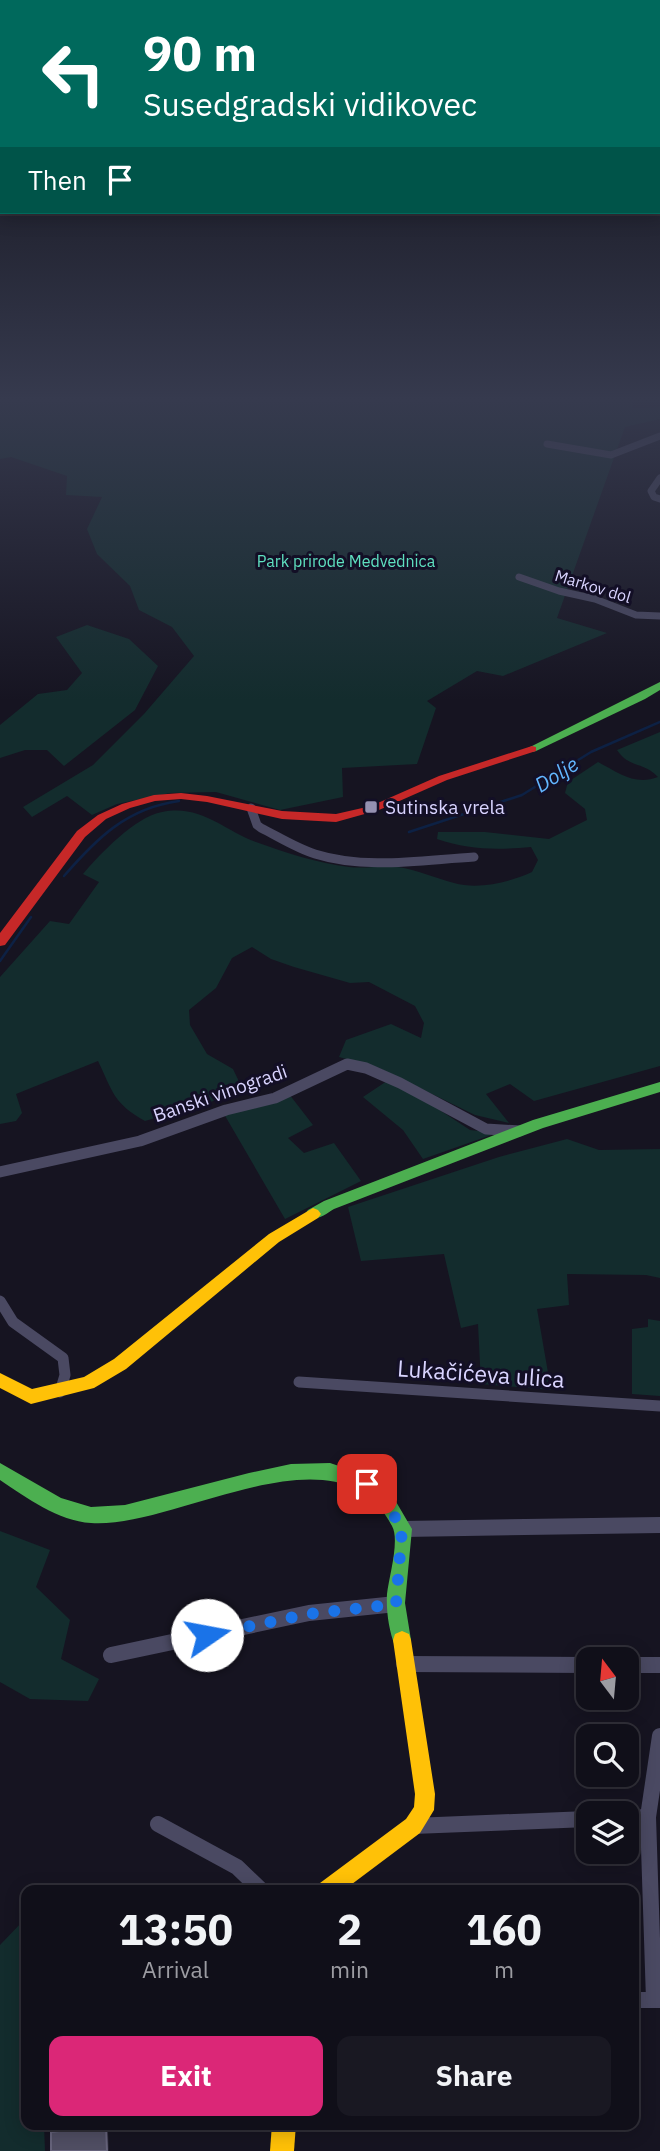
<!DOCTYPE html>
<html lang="en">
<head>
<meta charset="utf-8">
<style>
  body { margin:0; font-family:"IBM Plex Sans",sans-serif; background:#191822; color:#f1f3f6; height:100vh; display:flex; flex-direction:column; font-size:26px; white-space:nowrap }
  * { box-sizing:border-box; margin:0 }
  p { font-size:23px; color:#9c9ca2 }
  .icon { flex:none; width:38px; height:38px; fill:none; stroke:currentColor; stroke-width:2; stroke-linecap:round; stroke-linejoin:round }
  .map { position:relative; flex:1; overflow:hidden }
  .details { position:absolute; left:21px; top:1885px; width:618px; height:245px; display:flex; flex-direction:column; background:#100f19; border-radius:14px; box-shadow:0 4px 18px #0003,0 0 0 2px #302f38 }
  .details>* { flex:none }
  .banner { position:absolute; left:0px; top:0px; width:662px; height:214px; box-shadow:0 4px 18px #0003,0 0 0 2px #302f38; background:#00695c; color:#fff; overflow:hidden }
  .needle { width:46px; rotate:344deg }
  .fabs { position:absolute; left:576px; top:1647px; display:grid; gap:14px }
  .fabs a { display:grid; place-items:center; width:63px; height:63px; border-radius:14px; background:#100f19; box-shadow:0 4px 18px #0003,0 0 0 2px #302f38; font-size:35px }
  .pin { position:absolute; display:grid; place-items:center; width:60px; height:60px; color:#fff; margin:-30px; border-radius:14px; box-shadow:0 4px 10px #0006 }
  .me { position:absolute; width:77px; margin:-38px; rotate:78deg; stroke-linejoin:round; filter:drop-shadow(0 0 5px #0008) }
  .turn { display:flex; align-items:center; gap:24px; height:147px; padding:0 28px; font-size:32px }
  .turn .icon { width:91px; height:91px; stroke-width:2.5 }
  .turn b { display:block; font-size:49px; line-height:60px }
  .then { display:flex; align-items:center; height:66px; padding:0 28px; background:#0003; gap:14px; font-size:26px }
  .eta { display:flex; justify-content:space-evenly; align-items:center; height:119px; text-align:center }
  .eta b { font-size:42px; font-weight:800; line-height:49px }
  .action { display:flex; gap:14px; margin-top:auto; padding:14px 28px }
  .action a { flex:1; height:80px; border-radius:14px; background:#db2777; color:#fff; font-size:28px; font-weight:800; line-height:80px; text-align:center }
  .action a+a { background:#191822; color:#f1f3f6 }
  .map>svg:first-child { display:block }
  .green { fill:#132c2d }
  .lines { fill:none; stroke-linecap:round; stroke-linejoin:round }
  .stream { stroke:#0d2144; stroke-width:2.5 }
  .street-far3 { stroke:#4a4962; stroke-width:7 }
  .street-far2 { stroke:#4a4962; stroke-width:9 }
  .street-far1 { stroke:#4a4962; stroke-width:11 }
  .street { stroke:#4a4962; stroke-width:16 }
  .fast { fill:#4caf50; fill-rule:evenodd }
  .slow { fill:#ffc107; fill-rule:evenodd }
  .jam { fill:#c62828; fill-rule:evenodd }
  .shaded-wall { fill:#282635 }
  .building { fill:#504e63; stroke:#66637b; stroke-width:2 }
  .route { stroke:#1a73e8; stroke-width:12; stroke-dasharray:0 21.6 }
  .poi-dot { fill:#9591b1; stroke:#130f26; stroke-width:2.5 }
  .labels { text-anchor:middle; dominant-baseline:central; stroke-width:6; stroke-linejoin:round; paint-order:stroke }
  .far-park-label { font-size:16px; fill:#5fe0c0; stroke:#130f26 }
  .far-street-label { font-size:16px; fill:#d9d4ff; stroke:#130f26 }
  .poi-label { font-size:19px; fill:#d9d4ff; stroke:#130f26; text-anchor:start }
  .street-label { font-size:19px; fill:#d9d4ff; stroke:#130f26 }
  .water-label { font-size:21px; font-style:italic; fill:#62b6ff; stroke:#130f26 }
  .near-street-label { font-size:23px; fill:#d9d4ff; stroke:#130f26 }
</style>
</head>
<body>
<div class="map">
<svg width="660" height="2151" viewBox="0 0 660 2151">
  <rect width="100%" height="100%" fill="#161421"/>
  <!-- green -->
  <g class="green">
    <path d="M0,400H634L632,408L660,407V419L625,427L557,618L607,633L503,676L477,671L427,701L436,708L417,764L342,768L343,797L280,810L216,792L170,793L117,804L92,815L67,796L32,817L23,807L93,765L144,714L194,656L172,627L139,610L130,586L97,554L87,529L102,497L66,495L67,476L11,457L0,459Z"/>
    <path d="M87,625L129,639L158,666L135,710L64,766L47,750H25L0,758V725L38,694L67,690L82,673L56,637Z"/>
    <path d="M660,732V1066L534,1101L510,1084L486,1094L509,1123L475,1115L379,1068L339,1057L346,1040L391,1024L421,1038L424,1023L415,1006L369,982L350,983L294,967L271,959L252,947L232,958L216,988L189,1010L190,1025L207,1054L233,1069L244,1092L145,1121C113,1103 113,1092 98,1061L16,1094L22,1113L16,1121L0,1124V977L50,921L69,924L99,882L83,874C100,854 135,817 162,812C201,804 223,830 256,842C286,853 318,863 349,867C365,869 382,865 398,867C417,870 435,878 454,883C479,890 510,882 532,872L538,860L531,847C497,850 469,850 437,839L438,832H485L549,839L587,820L585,809L565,793L568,782L598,762C619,773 635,786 658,777C643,761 630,769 617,750Z"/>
    <path d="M387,1081L426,1101L470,1130L497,1133L423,1159L403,1130L363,1097Z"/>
    <path d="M289,1094L313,1125L288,1138L304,1153L334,1143L361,1181L285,1219L224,1114Z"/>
    <path d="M567,1139L599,1150L660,1149V1278L646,1275L567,1274L569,1305L537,1309L551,1390L481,1384L478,1324L461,1328L444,1254L361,1261L348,1207L499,1157Z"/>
    <path d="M648,1319L660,1321V1396L632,1394V1329L648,1327Z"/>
    <path d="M0,1531L50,1550L36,1587L70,1620L61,1659L99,1679L88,1701L30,1699L0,1682Z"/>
    <path d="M26,1918V2124L44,2125L45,2151H0V1945Z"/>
  </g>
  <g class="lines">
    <!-- stream -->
    <g class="stream">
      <path d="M409,832L522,795L591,752L660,722"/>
      <path d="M64,876C97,838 127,808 179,801"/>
      <path d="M0,961L31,917"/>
    </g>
    <!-- street-far3 -->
    <g class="street-far3">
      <path d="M547,444L611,455L660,436"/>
      <path d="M660,478L651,491L654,497L660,499"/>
      <path d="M519,577L559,591L595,599L636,615L660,616"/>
    </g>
    <!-- street-far2 -->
    <path class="street-far2" d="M251,808L257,825L261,828C279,837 296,848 315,854C366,870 422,860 474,857"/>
    <!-- street-far1 -->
    <g class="street-far1">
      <path d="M0,1172L140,1141L226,1110L275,1098L347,1064L366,1068L400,1083L486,1129L520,1131"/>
      <path d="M0,1301L13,1322L63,1358L65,1375L60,1392"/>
      <path d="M299,1382L660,1406"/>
      <path d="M572,1526L660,1525"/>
    </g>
    <!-- street -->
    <g class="street">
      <path d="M403,1529L660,1525"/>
      <path d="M111,1655L309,1613L396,1604"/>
      <path d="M404,1664L588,1665"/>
      <path d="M626,1665H660"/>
      <path d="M626,1818L648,1817"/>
      <path d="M158,1824L237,1867L261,1890"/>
      <path d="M413,1826L588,1819"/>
      <path d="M634,2000H659"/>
      <path d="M654,2000L648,1817L660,1736"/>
    </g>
    <!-- fast -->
    <g class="fast">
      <path d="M660,682V690L645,699L536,751L532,752L526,749Z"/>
      <path d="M660,1082V1092L543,1128L334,1209C326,1214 317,1221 308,1218L305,1214L308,1210L324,1201L533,1120Z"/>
      <path d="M0,1463L61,1498L91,1507L125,1505L249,1473L291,1464L330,1463L369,1476L395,1500L412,1529L405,1603L411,1640L409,1646L402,1649L395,1646C389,1631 386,1611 387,1594C389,1577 400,1540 392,1526C338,1420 177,1529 91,1523C58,1521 27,1498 0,1480Z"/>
    </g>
    <!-- slow -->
    <g class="slow">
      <path d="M313,1208L318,1210L321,1214L318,1218L279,1242L126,1369L94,1388L31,1404L0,1388V1373L32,1389L84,1377L114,1359L269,1234Z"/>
      <path d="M402,1631L409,1634L411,1640L435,1794L434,1810L420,1833L344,1890H316L320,1883L406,1819L414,1807L415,1794L393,1640L395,1634Z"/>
      <path d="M272,2124H296L294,2151H270Z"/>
    </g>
    <!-- jam -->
    <path class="jam" d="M532,746L536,747V751L447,780L379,810L336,822L282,819L207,802L181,799L155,801L130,808L106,819L85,837L5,945L0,946V933L77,831L98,815L122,804L154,795L181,793L207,796L282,811L336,814L371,806L439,776Z"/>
  </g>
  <!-- shaded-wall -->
  <path class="shaded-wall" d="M106,2125L108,2130L109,2151H107Z"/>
  <!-- building -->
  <path class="building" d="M106,2125L107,2151H51V2132Z"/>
  <!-- sky -->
  <linearGradient id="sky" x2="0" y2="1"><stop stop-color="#0c0b12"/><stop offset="0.57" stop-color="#363a4e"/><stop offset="1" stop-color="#363a4e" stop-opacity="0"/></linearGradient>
  <rect width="660" height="701" fill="url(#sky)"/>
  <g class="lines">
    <!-- route -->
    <path class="route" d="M207,1635L309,1614L396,1604L402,1529L384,1499L367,1484"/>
  </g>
  <!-- markers -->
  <rect class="poi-dot" x="364" y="800" width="14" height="14" rx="3.5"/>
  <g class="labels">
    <!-- far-park labels -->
    <g class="far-park-label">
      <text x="346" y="561">Park prirode Medvednica</text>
    </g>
    <!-- far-street labels -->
    <g class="far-street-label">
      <text transform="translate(593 586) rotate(17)">Markov dol</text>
    </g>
    <!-- poi labels -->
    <g class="poi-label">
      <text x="385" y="807">Sutinska vrela</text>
    </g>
    <!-- street labels -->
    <g class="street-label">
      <text transform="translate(220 1093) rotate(-19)">Banski vinogradi</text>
    </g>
    <!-- water labels -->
    <g class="water-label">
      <text transform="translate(556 774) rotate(-32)">Dolje</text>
    </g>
    <!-- near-street labels -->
    <g class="near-street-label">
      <text transform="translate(481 1373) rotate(4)">Lukačićeva ulica</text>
    </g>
  </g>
</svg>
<div class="fabs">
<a><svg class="needle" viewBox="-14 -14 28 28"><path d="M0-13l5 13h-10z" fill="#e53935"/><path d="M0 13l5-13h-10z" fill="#9c9ca2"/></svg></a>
<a><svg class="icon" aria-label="search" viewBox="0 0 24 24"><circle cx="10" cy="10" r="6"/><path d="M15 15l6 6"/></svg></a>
<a><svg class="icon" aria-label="layers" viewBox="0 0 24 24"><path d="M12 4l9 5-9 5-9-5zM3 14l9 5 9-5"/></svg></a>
</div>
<div class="pin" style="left:367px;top:1484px;background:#d93025"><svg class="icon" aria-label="arrive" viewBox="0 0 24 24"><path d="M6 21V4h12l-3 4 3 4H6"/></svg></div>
<svg class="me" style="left:207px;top:1635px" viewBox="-20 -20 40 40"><circle r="19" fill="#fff"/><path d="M0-13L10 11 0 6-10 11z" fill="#1a73e8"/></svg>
<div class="banner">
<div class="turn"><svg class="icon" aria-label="left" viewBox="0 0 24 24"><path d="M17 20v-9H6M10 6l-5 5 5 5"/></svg><div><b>90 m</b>Susedgradski vidikovec</div></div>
<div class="then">Then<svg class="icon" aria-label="arrive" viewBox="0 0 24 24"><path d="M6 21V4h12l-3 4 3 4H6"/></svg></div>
</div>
<section class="details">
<div class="eta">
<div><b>13:50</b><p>Arrival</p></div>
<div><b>2</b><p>min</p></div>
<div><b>160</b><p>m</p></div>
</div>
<div class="action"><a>Exit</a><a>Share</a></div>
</section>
</div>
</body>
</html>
